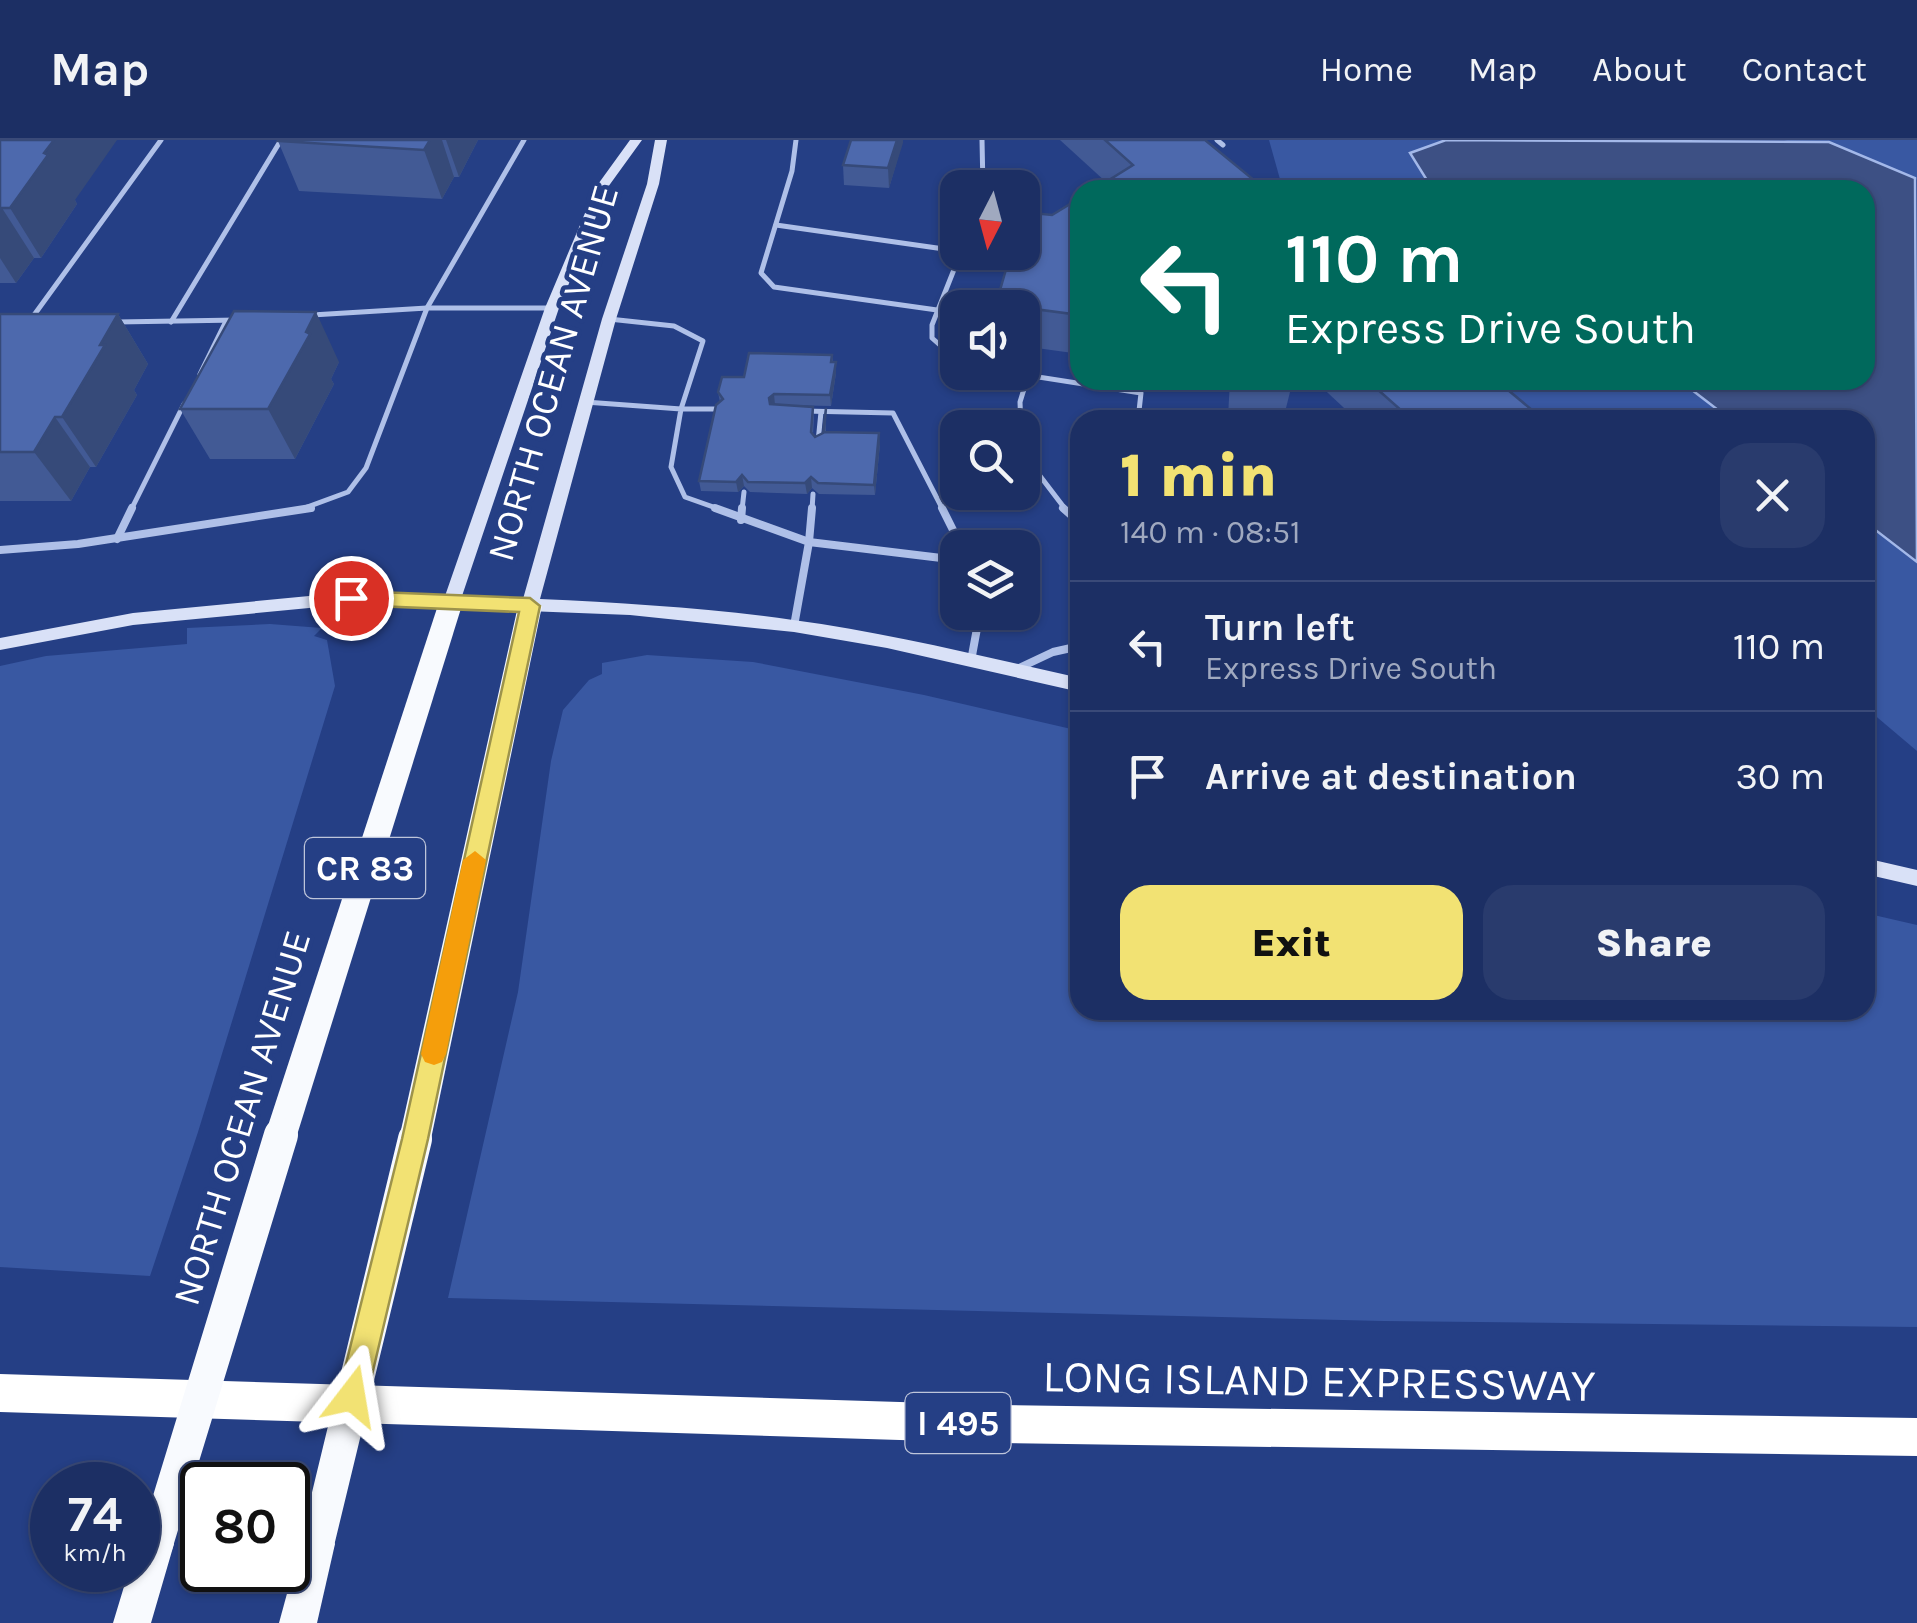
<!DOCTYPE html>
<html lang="en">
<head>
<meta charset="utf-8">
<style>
  body { margin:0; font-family:Karla,sans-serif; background:#293b6d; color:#f1f3f6; height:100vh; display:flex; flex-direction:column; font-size:38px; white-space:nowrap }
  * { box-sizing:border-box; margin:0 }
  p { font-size:32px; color:#a0a9bf }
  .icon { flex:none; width:55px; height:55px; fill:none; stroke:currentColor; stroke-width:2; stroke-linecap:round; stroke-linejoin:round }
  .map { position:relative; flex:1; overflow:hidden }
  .sheet { position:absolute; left:1070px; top:270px; width:805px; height:610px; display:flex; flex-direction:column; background:#1c2f64; border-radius:30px; box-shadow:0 2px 8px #0004,0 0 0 2px #3a4a78 }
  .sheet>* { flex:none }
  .guide { position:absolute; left:1070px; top:40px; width:805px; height:210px; border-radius:30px; box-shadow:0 2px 8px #0004,0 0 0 2px #3a4a78; background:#00695c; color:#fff; overflow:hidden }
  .needle { width:65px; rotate:186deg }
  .fabs { position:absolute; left:940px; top:30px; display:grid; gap:20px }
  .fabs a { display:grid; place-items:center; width:100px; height:100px; border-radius:20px; background:#1c2f64; box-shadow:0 2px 8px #0004,0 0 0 2px #3a4a78; font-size:50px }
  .speed { position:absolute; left:30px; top:1322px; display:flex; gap:20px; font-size:50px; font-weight:700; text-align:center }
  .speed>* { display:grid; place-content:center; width:130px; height:130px; border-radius:50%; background:#1c2f64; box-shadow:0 2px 8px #0004,0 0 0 2px #3a4a78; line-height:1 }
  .speed small { font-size:25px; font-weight:400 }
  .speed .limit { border:5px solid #111; border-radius:15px; background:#fff; color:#111 }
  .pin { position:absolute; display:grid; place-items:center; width:85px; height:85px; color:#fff; margin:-42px; border:5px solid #fff; border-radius:50%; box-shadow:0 2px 10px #0007 }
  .me { position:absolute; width:110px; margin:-55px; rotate:14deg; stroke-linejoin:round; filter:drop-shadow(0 0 8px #0008) }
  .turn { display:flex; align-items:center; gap:35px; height:210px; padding:0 50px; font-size:45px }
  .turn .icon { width:130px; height:130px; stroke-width:2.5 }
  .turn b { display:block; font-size:70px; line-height:85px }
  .round { display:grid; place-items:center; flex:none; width:105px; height:105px; border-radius:30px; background:#293b6d }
  .summary { display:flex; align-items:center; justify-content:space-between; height:170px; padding:0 50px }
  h1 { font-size:60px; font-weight:800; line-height:75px; color:#f2e273 }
  .button { display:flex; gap:20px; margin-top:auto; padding:20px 50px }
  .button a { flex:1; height:115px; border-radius:30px; background:#f2e273; color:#111; font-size:40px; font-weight:800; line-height:115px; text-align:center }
  .button a+a { background:#293b6d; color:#f1f3f6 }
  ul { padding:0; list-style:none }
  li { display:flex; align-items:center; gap:30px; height:130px; padding:0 50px; border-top:2px solid #3a4a78 }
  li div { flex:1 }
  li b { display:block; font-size:38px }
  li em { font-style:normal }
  header { display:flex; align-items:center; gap:60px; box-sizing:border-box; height:140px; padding:0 50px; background:#1c2f64; border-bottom:2px solid #3a4a78 }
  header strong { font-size:48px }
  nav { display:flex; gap:55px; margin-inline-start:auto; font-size:35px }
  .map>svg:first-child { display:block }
  .green { fill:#3958a2 }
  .water { fill:#3d5084; stroke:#a3b8e9; stroke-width:2.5 }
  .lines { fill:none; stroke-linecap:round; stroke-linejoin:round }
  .service-far1 { stroke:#afc0e8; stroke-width:5 }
  .service { stroke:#afc0e8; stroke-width:8 }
  .secondary { fill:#d9e1f7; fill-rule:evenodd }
  .trunk { fill:#f8fafe; fill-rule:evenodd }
  .motorway { fill:#fff; fill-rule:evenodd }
  .trunk-bridge { stroke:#f8fafe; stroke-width:34 }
  .wall { fill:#425a95 }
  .shaded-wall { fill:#364a79 }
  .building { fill:#4d69ad; stroke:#364a79; stroke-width:2.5 }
  .route { fill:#f2e273; stroke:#9d934b; stroke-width:2.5 }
  .slow { fill:#f59e0b }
  .labels { text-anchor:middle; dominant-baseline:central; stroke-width:9; stroke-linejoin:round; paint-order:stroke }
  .shield { fill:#253f85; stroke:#bec5da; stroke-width:2.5 }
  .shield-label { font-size:35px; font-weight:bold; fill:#fff }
  .street-label { font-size:38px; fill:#fff; stroke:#253f85 }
  .near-street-label { font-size:45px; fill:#fff; stroke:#253f85 }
</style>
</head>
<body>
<header>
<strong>Map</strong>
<nav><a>Home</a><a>Map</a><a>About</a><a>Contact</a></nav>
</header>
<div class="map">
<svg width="1917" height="1483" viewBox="0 0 1917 1483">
  <rect width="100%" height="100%" fill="#253f85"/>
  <!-- green -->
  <g class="green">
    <path d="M1269,0H1446L1410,13L1433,50H1283Z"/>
    <path d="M1784,0H1917V40L1915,38Z"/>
    <path d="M1482,240H1679L1731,280H1529Z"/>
    <path d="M1865,382L1917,422V611L1865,567Z"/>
    <path d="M270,484L322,488L314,496L327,500L335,546L198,992L150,1136L0,1127V526L46,516L187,504V488Z"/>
    <path d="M647,515L753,522L924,555L1080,591V870H1865V773L1917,785V1187L1383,1181L448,1158L518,852L551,621L563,570L589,540L602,534V523Z"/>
  </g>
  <!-- water -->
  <path class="water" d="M1446,0L1829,2L1915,38L1917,422L1865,382V280H1731L1679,240H1865V50H1433L1410,13Z"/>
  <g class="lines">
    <!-- service-far1 -->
    <g class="service-far1">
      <path d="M796,0L792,31L761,133L774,147L937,170"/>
      <path d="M982,0L983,48"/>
      <path d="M1217,0L1223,5"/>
      <path d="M776,85L958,111"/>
      <path d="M312,175L427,168H552"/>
      <path d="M609,179L674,186L703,201L681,269H719"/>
      <path d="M29,182L161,0"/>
      <path d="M117,182L238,180"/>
      <path d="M171,182L281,0"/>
      <path d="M958,221L932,198V185L961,112"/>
      <path d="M1006,232L1141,253L1138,280"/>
      <path d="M200,234L226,181"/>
      <path d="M585,262L681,269L671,327L685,357L722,370"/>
      <path d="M804,271L893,273L943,370"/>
      <path d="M1021,288L1020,262L1028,236"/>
      <path d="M1022,295L1037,332L1066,370"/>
      <path d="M818,302L821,272"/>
      <path d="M131,370L184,264"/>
      <path d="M299,370L348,352L366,328L427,168L524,0"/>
      <path d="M742,370L744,352"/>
      <path d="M812,370L813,354"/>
    </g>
    <!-- service -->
    <g class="service">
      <path d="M715,368L809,402L794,486"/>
      <path d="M812,368L809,402L958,420"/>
      <path d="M942,368L962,408"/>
      <path d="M1063,368L1080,383"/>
      <path d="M741,380L742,368"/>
      <path d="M117,399L132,368"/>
      <path d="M0,410L78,404L311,368"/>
      <path d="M971,521L980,472"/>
      <path d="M1019,528L1053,512L1080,506"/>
    </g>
    <!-- secondary -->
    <g class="secondary">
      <path d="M630,0H642L608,47L559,168L462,456L523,459L602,179L647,44L655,0H667L659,44L616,179L540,459C625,463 710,468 793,480C890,493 985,517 1080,538V552L887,508L794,492L630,475L351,464L133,485L0,510V498L133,473L351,452L445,456L545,168L596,47Z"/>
      <path d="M1865,718L1917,730V746L1865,734Z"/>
    </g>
    <!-- trunk -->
    <g class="trunk">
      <path d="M451,454L463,462L297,995L292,1005L281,1010L270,1005L265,995L439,462Z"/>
      <path d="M530,458L542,466L431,999L426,1009L415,1014L404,1009L399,999L518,466Z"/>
      <path d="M156,1386L169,1391L174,1404L151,1483H113L129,1430H138V1404L143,1391Z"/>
      <path d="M317,1386L330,1391L335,1404L317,1483H279L304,1391Z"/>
    </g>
    <!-- motorway -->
    <path class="motorway" d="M0,1234L997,1265L1917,1278V1316L997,1303L0,1272Z"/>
    <!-- trunk-bridge -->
    <g class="trunk-bridge">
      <path d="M156,1404L281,995"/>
      <path d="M317,1404L415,999"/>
    </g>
  </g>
  <!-- wall -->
  <g class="wall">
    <path d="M0,0L75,60L77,64L41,118H34L16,143H0Z"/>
    <path d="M279,0H478L459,37H454L442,59L299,51L278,1Z"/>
    <path d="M851,0H903L889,48L844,45L843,25Z"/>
    <path d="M1060,0H1205L1106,42Z"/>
    <path d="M1080,58V214L1022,206V168H996V164L1052,75Z"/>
    <path d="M0,174H118L148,224L134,250L137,255L96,327H90L71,361H0Z"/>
    <path d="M832,215L833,222H836V233L831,266L779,265L813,267L814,278L813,294L815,297L823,293L826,268V292L880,304L875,355L819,354L812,348L807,354L750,352L744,346L738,352L701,351L699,341L720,262L718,252L744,237Z"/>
    <path d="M339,222L331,239L334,244L295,319H210L180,269Z"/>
    <path d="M1230,240H1293L1283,280H1251L1228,277Z"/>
    <path d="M1314,240H1496L1544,280H1357Z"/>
  </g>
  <!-- shaded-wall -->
  <g class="shaded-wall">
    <path d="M54,0H117L75,60L77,64L41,118L10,68Z"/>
    <path d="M430,0H442L454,37L442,59L424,10Z"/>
    <path d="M446,0H478L459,37Z"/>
    <path d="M897,0H903V3L889,48L888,28Z"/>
    <path d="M2,68L34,118L16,143L0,118V71Z"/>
    <path d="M316,172L339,222L331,239L334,244L295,319L268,269Z"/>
    <path d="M118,174L148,224L134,250L137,255L96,327L62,277L100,205Z"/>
    <path d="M836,222V233L831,266L830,255Z"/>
    <path d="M774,254L775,265L770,269L769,258Z"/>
    <path d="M55,277L90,327L71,361L34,312Z"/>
    <path d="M879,293L880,304L875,355L874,345Z"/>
    <path d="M742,335L744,346L738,352L736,342Z"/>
    <path d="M811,337L812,348L807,354L805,343Z"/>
  </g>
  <!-- building -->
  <g class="building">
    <path d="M0,0H54L44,13L48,15L10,68H2L0,71Z"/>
    <path d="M279,0H430L424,10L278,1Z"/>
    <path d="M851,0H897L888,28L843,25Z"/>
    <path d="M1105,0H1205L1266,50H1093L1133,25Z"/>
    <path d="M1080,58V175L996,164L1011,112H1022L1023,72L1052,75Z"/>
    <path d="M234,171L316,172L306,192L310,194L268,269H180Z"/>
    <path d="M0,174H118L100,205H105L62,277H55L34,312H0Z"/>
    <path d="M749,213L832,215L831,222H836L830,255L774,254L769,258L770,264L813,267L811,292L815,297L823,293L826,268L824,292L879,293L874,345L818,343L811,337L805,343L748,342L742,335L736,342L699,341L716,265L723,259L718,252L722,237H744Z"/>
    <path d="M1245,240H1293L1292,246Z"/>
    <path d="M1367,240H1496L1544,280H1412Z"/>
  </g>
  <!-- route -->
  <path class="route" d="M351,451L530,458L540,466L428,999L367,1256L363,1267L352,1271L342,1267L338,1256L402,999L519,472L351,465L342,458Z"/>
  <!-- slow -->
  <path class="slow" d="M475,711L486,720L446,914L442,922L434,925L425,922L421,914L463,720Z"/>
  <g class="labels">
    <!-- shield labels -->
    <g class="shield">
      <rect x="305" y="698" width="120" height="60" rx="8"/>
      <rect x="905.5" y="1253" width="105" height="60" rx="8"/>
    </g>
    <g class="shield-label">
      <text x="365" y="728">CR 83</text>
      <text x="958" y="1283">I 495</text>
    </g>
    <!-- street labels -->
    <g class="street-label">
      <text transform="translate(553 233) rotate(-74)">NORTH OCEAN AVENUE</text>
      <text transform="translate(242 978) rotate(-73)">NORTH OCEAN AVENUE</text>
    </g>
    <!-- near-street labels -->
    <g class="near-street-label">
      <text transform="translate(1319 1241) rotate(1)">LONG ISLAND EXPRESSWAY</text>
    </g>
  </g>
</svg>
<div class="fabs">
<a><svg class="needle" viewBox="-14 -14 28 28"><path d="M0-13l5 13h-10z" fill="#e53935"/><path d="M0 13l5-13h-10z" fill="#a0a9bf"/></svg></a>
<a><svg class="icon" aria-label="sound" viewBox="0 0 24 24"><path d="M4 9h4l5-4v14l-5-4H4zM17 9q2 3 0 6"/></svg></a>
<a><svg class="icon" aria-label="search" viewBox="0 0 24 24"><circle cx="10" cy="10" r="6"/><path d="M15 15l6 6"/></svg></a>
<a><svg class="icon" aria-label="layers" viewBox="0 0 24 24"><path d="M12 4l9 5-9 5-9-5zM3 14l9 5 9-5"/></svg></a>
</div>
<div class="speed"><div>74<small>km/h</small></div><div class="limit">80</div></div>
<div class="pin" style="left:351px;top:458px;background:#d93025"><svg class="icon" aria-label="arrive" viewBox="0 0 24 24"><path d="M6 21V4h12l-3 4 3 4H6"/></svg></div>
<svg class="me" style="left:352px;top:1256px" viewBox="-20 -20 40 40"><path d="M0-17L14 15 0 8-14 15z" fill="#f2e273" stroke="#fff" stroke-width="4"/></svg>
<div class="guide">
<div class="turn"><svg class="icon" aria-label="left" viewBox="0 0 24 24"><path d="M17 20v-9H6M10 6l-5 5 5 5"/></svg><div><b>110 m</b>Express Drive South</div></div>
</div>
<section class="sheet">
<div class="summary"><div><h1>1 min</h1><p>140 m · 08:51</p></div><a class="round"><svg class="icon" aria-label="close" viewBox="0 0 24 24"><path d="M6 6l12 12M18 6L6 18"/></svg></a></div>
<ul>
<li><svg class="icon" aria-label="left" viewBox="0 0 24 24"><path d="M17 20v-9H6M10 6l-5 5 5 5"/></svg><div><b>Turn left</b><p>Express Drive South</p></div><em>110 m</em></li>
<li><svg class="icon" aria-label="arrive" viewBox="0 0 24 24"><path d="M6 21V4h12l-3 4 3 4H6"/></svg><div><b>Arrive at destination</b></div><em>30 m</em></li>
</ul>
<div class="button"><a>Exit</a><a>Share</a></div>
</section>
</div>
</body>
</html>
